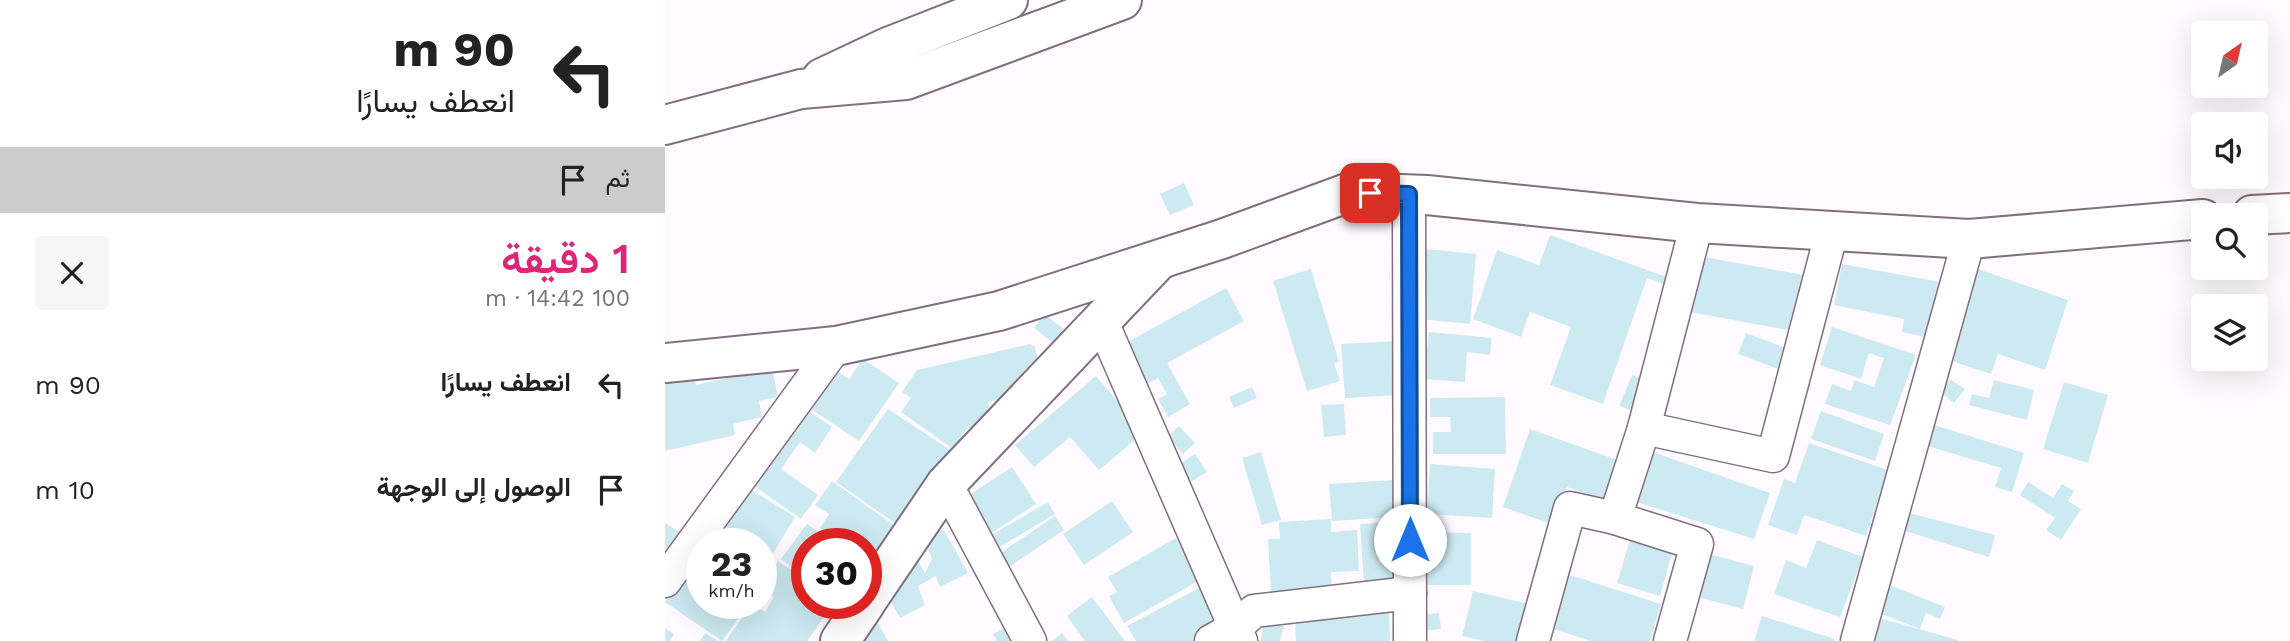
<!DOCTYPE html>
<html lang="ar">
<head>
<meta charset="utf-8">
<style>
  body { margin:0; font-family:"Work Sans",Vazirmatn,sans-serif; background:#f6f6f6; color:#222; direction:rtl; height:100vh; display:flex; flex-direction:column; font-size:26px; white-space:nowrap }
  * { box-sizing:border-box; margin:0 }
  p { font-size:23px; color:#767676 }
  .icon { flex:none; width:38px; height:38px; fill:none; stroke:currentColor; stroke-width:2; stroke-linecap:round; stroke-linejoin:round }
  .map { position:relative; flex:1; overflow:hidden; direction:ltr }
  .drawer { display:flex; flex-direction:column; background:#fff; width:665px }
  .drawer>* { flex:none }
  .hud { background:#fff; color:#222; overflow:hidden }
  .needle { width:46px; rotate:34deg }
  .controls { position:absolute; left:1526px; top:21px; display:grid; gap:14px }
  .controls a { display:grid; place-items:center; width:77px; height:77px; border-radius:7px; background:#fff; box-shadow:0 7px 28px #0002; font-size:35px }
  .speed { position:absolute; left:21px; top:528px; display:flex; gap:14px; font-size:35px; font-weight:700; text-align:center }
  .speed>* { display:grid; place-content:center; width:91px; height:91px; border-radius:50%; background:#fff; box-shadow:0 7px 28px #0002; line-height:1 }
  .speed small { font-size:18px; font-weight:400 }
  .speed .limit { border:10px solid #d22; background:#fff; color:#111 }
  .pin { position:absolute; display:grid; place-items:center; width:60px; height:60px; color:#fff; margin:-30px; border-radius:14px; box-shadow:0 4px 10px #0006 }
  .me { position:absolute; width:77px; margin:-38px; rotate:0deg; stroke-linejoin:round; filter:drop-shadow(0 0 5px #0008) }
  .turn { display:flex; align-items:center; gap:24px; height:147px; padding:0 35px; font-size:32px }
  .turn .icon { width:91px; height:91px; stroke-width:2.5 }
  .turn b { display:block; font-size:49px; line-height:60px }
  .then { display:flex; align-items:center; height:66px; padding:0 35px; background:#0003; gap:14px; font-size:26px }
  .round { display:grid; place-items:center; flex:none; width:74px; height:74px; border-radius:7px; background:#f6f6f6 }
  .overview { display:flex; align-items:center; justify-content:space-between; height:119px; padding:0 35px }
  h1 { font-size:42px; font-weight:600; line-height:52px; color:#db2777 }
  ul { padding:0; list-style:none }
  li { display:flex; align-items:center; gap:21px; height:105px; padding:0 35px }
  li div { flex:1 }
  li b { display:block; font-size:26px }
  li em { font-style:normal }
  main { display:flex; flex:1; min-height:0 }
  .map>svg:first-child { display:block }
  .building { fill:#cdeaf2 }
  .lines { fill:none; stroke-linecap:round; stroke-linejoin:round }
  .street-casing { stroke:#826e7c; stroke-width:35 }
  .secondary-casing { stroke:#826e7c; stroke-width:42 }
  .street { stroke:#fff; stroke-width:32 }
  .secondary { stroke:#fff; stroke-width:38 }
  .route-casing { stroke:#114b97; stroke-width:18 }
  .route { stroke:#1a73e8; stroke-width:12 }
</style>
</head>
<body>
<main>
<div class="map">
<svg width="1625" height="641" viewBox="0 0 1625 641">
  <rect width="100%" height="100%" fill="#fefafd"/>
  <!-- building -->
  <g class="building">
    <path d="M519,183L529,205L505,215L495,194Z"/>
    <path d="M885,235L1010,280L1007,287L982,278L938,404L885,385L906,327L865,312L856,337L808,319L832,250L874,265Z"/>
    <path d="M760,249L811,254L805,324L753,319Z"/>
    <path d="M1034,256L1139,275L1129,331L1024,312Z"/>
    <path d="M1177,264L1275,282L1265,338L1237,332L1239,319L1169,305Z"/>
    <path d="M646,269L674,362L669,363L675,381L642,391L608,281Z"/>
    <path d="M1313,269L1403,300L1380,370L1333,354L1326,374L1283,360Z"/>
    <path d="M561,288L579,321L502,363L525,404L503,417L493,399L502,394L493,378L481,385L459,344Z"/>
    <path d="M379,314L399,329L388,343L369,328Z"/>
    <path d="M1167,327L1251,355L1225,425L1160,404L1167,384L1186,391L1189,380L1209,387L1219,358L1204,353L1196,379L1155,365Z"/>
    <path d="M764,332L827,338L825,355L802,352L800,382L759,379Z"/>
    <path d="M1081,333L1121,348L1113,369L1073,354Z"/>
    <path d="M733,341L735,395L680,398L676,344Z"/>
    <path d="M365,344L370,347L373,359L347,397L323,402L328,424L319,438L303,427L288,449L236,412L246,398L237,392L252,370Z"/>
    <path d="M198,359L234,383L194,441L140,405L166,367L184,379Z"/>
    <path d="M107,368L113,397L94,401L97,417L68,424L70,435L0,451V375L28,369L31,385Z"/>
    <path d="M967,375L981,380L968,411L954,406Z"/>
    <path d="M431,376L479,432L434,470L405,437L369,467L350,445Z"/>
    <path d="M1285,379L1300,389L1289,403L1275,392Z"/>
    <path d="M1329,380L1369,390L1362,420L1304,405L1307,394L1324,398Z"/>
    <path d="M1399,382L1443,395L1423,463L1378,449Z"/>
    <path d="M587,387L592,398L569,408L564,397Z"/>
    <path d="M840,397L841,454H768V432H786L785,417H765V398Z"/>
    <path d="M679,404L681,435L659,437L656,405Z"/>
    <path d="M135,405L167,427L150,453L135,442L116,469L153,495L136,519L81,480Z"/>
    <path d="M223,409L287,451L234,526L171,482Z"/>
    <path d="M1156,411L1219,434L1210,461L1146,439Z"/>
    <path d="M1266,424L1359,453L1347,492L1330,487L1336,468L1259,445Z"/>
    <path d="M514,426L530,443L518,454L502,437Z"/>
    <path d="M865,429L958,462L944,502L902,487L889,525L838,507Z"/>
    <path d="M1144,443L1223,470L1201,536L1139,515L1132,535L1103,525L1119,479L1130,483Z"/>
    <path d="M979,449L1105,493L1089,539L962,499Z"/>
    <path d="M596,452L616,520L597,525L577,458Z"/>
    <path d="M530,454L542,472L524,483L512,465Z"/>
    <path d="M765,464L830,469L827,518L762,514Z"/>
    <path d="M347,467L371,504L325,534L301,497Z"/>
    <path d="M728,480L730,517L667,521L664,484Z"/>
    <path d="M167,481L230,526L204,563L201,544H178L155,528L164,514L150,505Z"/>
    <path d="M1363,482L1388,498L1397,484L1409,491L1403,501L1416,509L1396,540L1381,530L1390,518L1355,495Z"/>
    <path d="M80,486L130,517L107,555L96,549V544H89L56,523Z"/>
    <path d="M447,501L468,532L419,565L398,534Z"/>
    <path d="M383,502L390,514L331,549L323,537Z"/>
    <path d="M1244,513L1330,535L1324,557L1240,531Z"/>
    <path d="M390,516L399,530L341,569L331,556Z"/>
    <path d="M666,519V532L692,530L694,571L666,572L667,589L606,592L603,539H615L614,522Z"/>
    <path d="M727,522L731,581L699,583L695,524Z"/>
    <path d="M0,523L14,532L0,552Z"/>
    <path d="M142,524L170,544H142V578L116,559Z"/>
    <path d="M279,530L303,573L275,587L271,576L253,586L260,605L235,618L220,590L246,548L260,573L267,559L258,536Z"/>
    <path d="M754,532L806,533V585H754Z"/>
    <path d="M967,533L1009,546L995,596L952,583Z"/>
    <path d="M511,538L535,580L459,623L444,596L452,592L443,577Z"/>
    <path d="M1152,540L1198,557L1175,617L1109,594L1121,560L1141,568Z"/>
    <path d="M1036,552L1089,566L1078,609L1025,595Z"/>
    <path d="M113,561L142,581V604H168L142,641H61L86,604L100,612L109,597L96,586Z"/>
    <path d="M27,563L37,570V604H84L57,641L0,602Z"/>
    <path d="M905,575L996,604L985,641H926L888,629Z"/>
    <path d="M1222,584L1280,607L1275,619L1261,613L1255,629L1211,612Z"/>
    <path d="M536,587L559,630L538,641H471L462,626Z"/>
    <path d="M808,591L864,604L855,641H819L797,636Z"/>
    <path d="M427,597L460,641H420L402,616Z"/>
    <path d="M207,612L223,641H187Z"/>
    <path d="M724,613L725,641H631L630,615Z"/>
    <path d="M774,613L776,629L756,631L754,615Z"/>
    <path d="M1097,616L1170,639L1169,641H1089Z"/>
    <path d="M1214,618L1293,640V641H1207Z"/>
    <path d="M600,620L619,626L615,641H595Z"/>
    <path d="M343,626L351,641H332L328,634Z"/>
    <path d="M0,628L9,634L5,641H0Z"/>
    <path d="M40,633L53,641H35Z"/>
    <path d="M397,633L403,641H387Z"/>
  </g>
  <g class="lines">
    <!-- street casing -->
    <g class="street-casing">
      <g id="street">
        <path d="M744,194L745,641"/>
        <path d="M1032,223L979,428L1108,456L1167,231"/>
        <path d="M437,322L576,641"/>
        <path d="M281,484L365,641"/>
        <path d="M950,518L979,428"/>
        <path d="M0,581L171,346"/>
        <path d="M546,641L570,628L589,611L745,593"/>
        <path d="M868,641L905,508L950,518L1032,544L1005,641"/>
        <path d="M1192,641L1304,239"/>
      </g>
    </g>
    <!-- secondary casing -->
    <g class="secondary-casing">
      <g id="secondary">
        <path d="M157,78L223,47L343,0"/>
        <path d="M0,125L136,89L241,80L457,0"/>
        <path d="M1587,215L1625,213"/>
        <path d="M0,363L171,346L334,311L557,239L685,192L762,195L1032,223L1304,239L1538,219"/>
        <path d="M201,602L281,484L493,261"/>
        <path d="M175,641L200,604"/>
      </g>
    </g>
    <!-- street -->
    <use href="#street" class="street"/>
    <!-- secondary -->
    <use href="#secondary" class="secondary"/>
  </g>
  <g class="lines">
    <!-- route casing -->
    <g class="route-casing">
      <path id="route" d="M705,193L744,194L745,540"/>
    </g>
    <!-- route -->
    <use href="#route" class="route"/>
  </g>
</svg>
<div class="controls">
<a><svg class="needle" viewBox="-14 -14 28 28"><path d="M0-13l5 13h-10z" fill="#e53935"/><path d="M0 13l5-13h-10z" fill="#767676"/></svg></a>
<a><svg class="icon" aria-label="sound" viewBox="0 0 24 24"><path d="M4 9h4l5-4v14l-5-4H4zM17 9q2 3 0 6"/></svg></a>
<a><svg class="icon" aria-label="search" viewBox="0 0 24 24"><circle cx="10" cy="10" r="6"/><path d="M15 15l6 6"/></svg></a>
<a><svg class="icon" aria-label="layers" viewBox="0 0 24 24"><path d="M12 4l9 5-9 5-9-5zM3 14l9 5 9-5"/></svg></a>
</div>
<div class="speed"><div>23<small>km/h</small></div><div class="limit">30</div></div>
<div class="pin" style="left:705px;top:193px;background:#d93025"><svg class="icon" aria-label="arrive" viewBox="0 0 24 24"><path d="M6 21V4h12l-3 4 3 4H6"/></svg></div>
<svg class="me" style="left:745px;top:540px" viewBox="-20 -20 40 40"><circle r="19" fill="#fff"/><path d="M0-13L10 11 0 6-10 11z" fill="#1a73e8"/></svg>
</div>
<section class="drawer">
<div class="hud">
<div class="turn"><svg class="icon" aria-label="left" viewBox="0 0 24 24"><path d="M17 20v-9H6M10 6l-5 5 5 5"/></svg><div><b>90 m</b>انعطف يسارًا</div></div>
<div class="then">ثم<svg class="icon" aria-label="arrive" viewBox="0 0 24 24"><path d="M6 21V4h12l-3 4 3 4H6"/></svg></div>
</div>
<div class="overview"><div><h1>1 دقيقة</h1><p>100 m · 14:42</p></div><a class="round"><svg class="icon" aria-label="close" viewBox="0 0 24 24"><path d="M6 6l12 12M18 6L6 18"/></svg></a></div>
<ul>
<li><svg class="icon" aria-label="left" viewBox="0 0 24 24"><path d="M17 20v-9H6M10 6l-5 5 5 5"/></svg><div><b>انعطف يسارًا</b></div><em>90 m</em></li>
<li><svg class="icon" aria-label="arrive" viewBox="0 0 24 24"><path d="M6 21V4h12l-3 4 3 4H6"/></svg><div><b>الوصول إلى الوجهة</b></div><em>10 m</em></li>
</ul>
</section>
</main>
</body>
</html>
